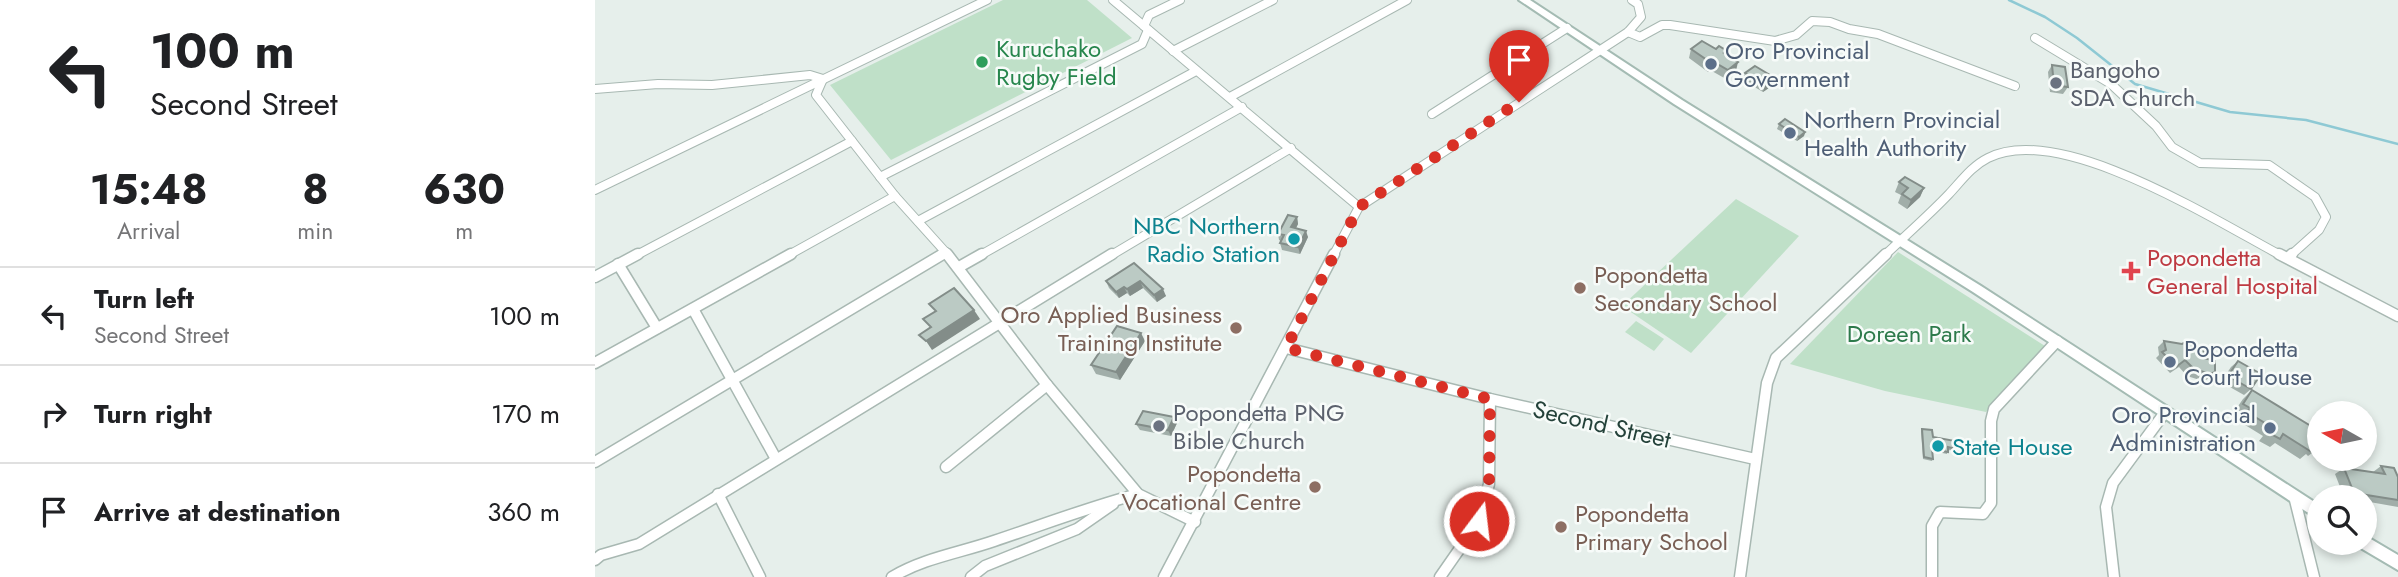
<!DOCTYPE html>
<html lang="en">
<head>
<meta charset="utf-8">
<style>
  body { margin:0; font-family:Jost,sans-serif; background:#f2f2f2; color:#202124; height:100vh; display:flex; flex-direction:column; font-size:26px; white-space:nowrap }
  * { box-sizing:border-box; margin:0 }
  p { font-size:23px; color:#757577 }
  .icon { flex:none; width:38px; height:38px; fill:none; stroke:currentColor; stroke-width:2; stroke-linecap:round; stroke-linejoin:round }
  .map { position:relative; flex:1; overflow:hidden }
  .side { display:flex; flex-direction:column; background:#fff; width:595px }
  .side>* { flex:none }
  .hud { background:#fff; color:#202124; overflow:hidden }
  .needle { width:46px; rotate:279deg }
  .buttons { position:absolute; left:1712px; top:401px; display:grid; gap:14px }
  .buttons a { display:grid; place-items:center; width:70px; height:70px; border-radius:50%; background:#fff; box-shadow:0 4px 10px #0003; font-size:35px }
  .pin { position:absolute; display:grid; place-items:center; width:60px; height:60px; color:#fff; margin:-72px -30px; border-radius:50% 50% 50% 0; rotate:-45deg; box-shadow:0 0 7px #0007 }
  .pin .icon { rotate:45deg }
  .me { position:absolute; width:77px; margin:-38px; rotate:15deg; stroke-linejoin:round; filter:drop-shadow(0 0 5px #0008) }
  .turn { display:flex; align-items:center; gap:24px; height:147px; padding:0 35px; font-size:32px }
  .turn .icon { width:91px; height:91px; stroke-width:2.5 }
  .turn b { display:block; font-size:49px; line-height:60px }
  .eta { display:flex; justify-content:space-evenly; align-items:center; height:119px; text-align:center }
  .eta b { font-size:42px; font-weight:700; line-height:49px }
  ul { padding:0; list-style:none }
  li { display:flex; align-items:center; gap:21px; height:98px; padding:0 35px; border-top:2px solid #e0e0e0 }
  li div { flex:1 }
  li b { display:block; font-size:26px }
  li em { font-style:normal }
  main { display:flex; flex:1; min-height:0 }
  .map>svg:first-child { display:block }
  .green { fill:#bfe0c8 }
  .lines { fill:none; stroke-linecap:round; stroke-linejoin:round }
  .stream { stroke:#8ec9d4; stroke-width:2.5 }
  .street-far1-casing { stroke:#a8b8b2; stroke-width:10 }
  .street-casing { stroke:#a8b8b2; stroke-width:13 }
  .secondary-casing { stroke:#a4bbb3; stroke-width:4 }
  .street-far1 { stroke:#fff; stroke-width:8 }
  .street { stroke:#fff; stroke-width:10 }
  .secondary { fill:#fff; fill-rule:evenodd }
  .wall { fill:#a1aea9 }
  .shaded-wall { fill:#838d89 }
  .building { fill:#bbcac4; stroke:#838d89; stroke-width:2 }
  .route { stroke:#d93025; stroke-width:12; stroke-dasharray:0 21.6 }
  .leisure-dot { fill:#2e9e5b; stroke:#f7fbf9; stroke-width:2.5 }
  .service-dot { fill:#5c6f8a; stroke:#f7fbf9; stroke-width:2.5 }
  .worship-dot { fill:#6b7280; stroke:#f7fbf9; stroke-width:2.5 }
  .culture-dot { fill:#0f9aa8; stroke:#f7fbf9; stroke-width:2.5 }
  .health-dot { fill:#e0444e; stroke:#f7fbf9; stroke-width:2.5 }
  .education-dot { fill:#8d6e63; stroke:#f7fbf9; stroke-width:2.5 }
  .labels { text-anchor:middle; dominant-baseline:central; stroke-width:5; stroke-linejoin:round; paint-order:stroke }
  .leisure-label { font-size:24px; fill:#27864d; stroke:#f7fbf9; text-anchor:start }
  .service-label { font-size:24px; fill:#4e5e75; stroke:#f7fbf9; text-anchor:start }
  .worship-label { font-size:24px; fill:#5b616d; stroke:#f7fbf9; text-anchor:start }
  .culture-label { font-size:24px; fill:#0d838f; stroke:#f7fbf9; text-anchor:end }
  .health-label { font-size:24px; fill:#be3a42; stroke:#f7fbf9; text-anchor:start }
  .education-label { font-size:24px; fill:#785e54; stroke:#f7fbf9; text-anchor:start }
  .park-label { font-size:24px; fill:#2d7a4b; stroke:#f7fbf9 }
  .street-label { font-size:24px; fill:#24423a; stroke:#f7fbf9 }
</style>
</head>
<body>
<main>
<section class="side">
<div class="hud">
<div class="turn"><svg class="icon" aria-label="left" viewBox="0 0 24 24"><path d="M17 20v-9H6M10 6l-5 5 5 5"/></svg><div><b>100 m</b>Second Street</div></div>
</div>
<div class="eta">
<div><b>15:48</b><p>Arrival</p></div>
<div><b>8</b><p>min</p></div>
<div><b>630</b><p>m</p></div>
</div>
<ul>
<li><svg class="icon" aria-label="left" viewBox="0 0 24 24"><path d="M17 20v-9H6M10 6l-5 5 5 5"/></svg><div><b>Turn left</b><p>Second Street</p></div><em>100 m</em></li>
<li><svg class="icon" aria-label="right" viewBox="0 0 24 24"><path d="M7 20v-9h11M14 6l5 5-5 5"/></svg><div><b>Turn right</b></div><em>170 m</em></li>
<li><svg class="icon" aria-label="arrive" viewBox="0 0 24 24"><path d="M6 21V4h12l-3 4 3 4H6"/></svg><div><b>Arrive at destination</b></div><em>360 m</em></li>
</ul>
</section>
<div class="map">
<svg width="1803" height="577" viewBox="0 0 1803 577">
  <rect width="100%" height="100%" fill="#e6efeb"/>
  <!-- green -->
  <g class="green">
    <path d="M408,0H492L537,38L296,160L235,85Z"/>
    <path d="M1141,199L1204,236L1096,353L1027,306Z"/>
    <path d="M1303,252L1450,346L1391,412L1290,391L1195,364Z"/>
    <path d="M1041,321L1069,339L1059,351L1030,332Z"/>
  </g>
  <g class="lines">
    <!-- stream -->
    <path class="stream" d="M1414,0L1450,17L1482,38L1540,84L1635,112L1711,120L1803,144"/>
    <!-- street-far1 casing -->
    <g class="street-far1-casing">
      <g id="street-far1">
        <path d="M518,0L764,207"/>
        <path d="M549,26L554,15L585,0"/>
        <path d="M1033,32L1045,37L1067,25H1075L1180,41L1201,35L1217,21L1235,22L1254,29L1283,34L1420,86"/>
        <path d="M1440,38L1516,84L1561,126L1577,147L1605,163L1674,165L1720,197L1731,217L1724,230L1695,256"/>
        <path d="M578,51L678,0"/>
        <path d="M0,89L63,84L117,85L215,75L228,79L221,95L300,196L354,256"/>
        <path d="M635,97L812,0"/>
        <path d="M837,114L972,28"/>
        <path d="M285,177L547,44L553,30"/>
        <path d="M0,190L392,0"/>
        <path d="M323,221L601,71"/>
        <path d="M40,256L257,141"/>
        <path d="M192,256L300,196"/>
        <path d="M345,256L351,252"/>
        <path d="M384,256L647,107"/>
        <path d="M515,256L696,148"/>
        <path d="M738,256L764,207L1033,32L1046,17L1043,4L1037,0"/>
        <path d="M1289,256C1311,235 1334,215 1354,194C1367,180 1377,166 1393,158C1464,121 1621,221 1687,256"/>
      </g>
    </g>
    <!-- street casing -->
    <g class="street-casing">
      <g id="street">
        <path d="M352,254L452,385L543,494L600,522"/>
        <path d="M1684,254L1803,316"/>
        <path d="M1693,258L1697,254"/>
        <path d="M23,264L62,328"/>
        <path d="M364,267L387,254"/>
        <path d="M0,277L43,254"/>
        <path d="M98,309L181,459"/>
        <path d="M691,348L895,399L1160,459"/>
        <path d="M0,363L196,254"/>
        <path d="M0,462L348,254"/>
        <path d="M351,467L452,385"/>
        <path d="M123,494L165,577"/>
        <path d="M1699,496L1719,577"/>
        <path d="M0,560L6,555L44,544L517,254"/>
        <path d="M297,577C329,558 364,553 399,541C447,525 494,507 543,494"/>
        <path d="M376,577L390,566L482,529L518,504"/>
        <path d="M569,577L739,254"/>
        <path d="M845,577L884,521L894,484L895,399"/>
        <path d="M1145,577L1172,383L1181,358L1291,254"/>
        <path d="M1337,577V526L1345,512L1388,514L1396,503V421L1399,409L1462,341"/>
        <path d="M1519,577L1511,507L1518,483L1571,411"/>
      </g>
    </g>
    <!-- secondary casing -->
    <g class="secondary-casing">
      <g id="secondary">
        <path d="M924,0H935L1087,100L1386,286L1724,505V520L1378,292L1079,104Z"/>
        <path d="M1769,535L1803,555V570L1764,547L1762,542H1769Z"/>
      </g>
    </g>
    <!-- street-far1 -->
    <use href="#street-far1" class="street-far1"/>
    <!-- street -->
    <use href="#street" class="street"/>
    <!-- secondary -->
    <use href="#secondary" class="secondary"/>
  </g>
  <!-- wall -->
  <g class="wall">
    <path d="M1096,49H1121L1132,51L1131,55L1141,71L1131,79L1115,70L1113,72L1094,58Z"/>
    <path d="M1457,65L1473,87L1468,94L1455,92L1453,72Z"/>
    <path d="M1150,73L1178,85L1168,92L1148,80Z"/>
    <path d="M1184,124L1210,132L1209,136L1202,141L1182,129Z"/>
    <path d="M1304,182L1329,188L1325,197L1312,209L1303,203L1306,195L1300,192Z"/>
    <path d="M702,217L703,224L701,228L713,237L705,254L687,250L685,243L686,241L684,240L683,234Z"/>
    <path d="M539,263L571,296L562,302L548,288L535,296L532,293L524,298L514,288L511,281Z"/>
    <path d="M550,341L525,380L501,374L496,365Z"/>
    <path d="M1569,341L1609,358L1620,361L1614,378L1608,381L1592,376L1584,367L1575,373L1561,358L1564,355L1563,347Z"/>
    <path d="M1643,361L1656,389L1649,395L1626,382L1636,367Z"/>
    <path d="M1657,390L1723,439L1724,448L1713,456L1711,454L1705,459L1680,443L1675,447L1664,441L1668,436L1642,420L1645,416L1639,412L1648,399Z"/>
    <path d="M579,417L582,423L576,436L545,430L541,424Z"/>
    <path d="M1327,429L1338,437L1361,449L1360,451L1353,450L1352,454L1338,451V459L1337,461L1328,459L1326,431Z"/>
    <path d="M1786,466L1803,477V507L1769,501V497H1749L1740,474L1749,468L1778,472Z"/>
  </g>
  <!-- shaded-wall -->
  <g class="shaded-wall">
    <path d="M1117,61L1115,70L1113,72L1115,62Z"/>
    <path d="M1143,62L1141,71L1131,79L1133,70Z"/>
    <path d="M1180,78L1178,85L1168,92L1170,85Z"/>
    <path d="M1210,132L1209,136L1202,141L1204,137Z"/>
    <path d="M1329,188L1325,197L1312,209L1316,200Z"/>
    <path d="M702,217L703,224L698,234L696,227Z"/>
    <path d="M711,231L713,237L705,254L703,247Z"/>
    <path d="M545,281L548,288L535,296L532,289Z"/>
    <path d="M529,287L532,293L524,298L521,292Z"/>
    <path d="M568,289L571,296L562,302L559,295Z"/>
    <path d="M379,310L385,319L337,350L331,341Z"/>
    <path d="M546,333L550,341L525,380L521,372Z"/>
    <path d="M1620,372L1614,378L1608,381L1615,374Z"/>
    <path d="M579,417L582,423L576,436L573,430Z"/>
  </g>
  <!-- building -->
  <g class="building">
    <path d="M1107,41L1121,49L1124,46L1132,51L1129,53L1143,62L1133,70L1117,61L1115,62L1096,49Z"/>
    <path d="M1457,65L1470,67L1473,87L1459,85Z"/>
    <path d="M1160,66L1180,78L1170,85L1150,73Z"/>
    <path d="M1190,119L1210,132L1204,137L1184,124Z"/>
    <path d="M1310,177L1329,188L1316,200L1307,194L1313,188L1304,182Z"/>
    <path d="M693,215L702,217L696,227L711,231L703,247L685,243L689,235L683,234Z"/>
    <path d="M539,263L568,289L559,295L545,281L532,289L529,287L521,292L511,281Z"/>
    <path d="M359,288L379,310L331,341L324,335L336,327L328,319L341,311L334,304Z"/>
    <path d="M522,326L546,333L521,372L496,365Z"/>
    <path d="M1595,340L1609,351V358L1620,361V372L1615,374L1599,369L1590,360L1581,367L1567,352L1571,350L1569,341L1587,344Z"/>
    <path d="M1643,361L1666,374L1656,389L1633,376Z"/>
    <path d="M1657,390L1724,431L1723,439L1724,440V448L1719,445L1715,451L1688,434L1685,439L1674,433L1678,428L1652,412L1655,408L1648,404Z"/>
    <path d="M548,411L579,417L573,430L541,424Z"/>
    <path d="M1327,429L1337,430L1338,437L1360,441L1361,449L1353,447V452L1337,449L1338,459L1329,457Z"/>
    <path d="M1786,466L1799,468L1803,477V500L1759,493L1749,468L1790,474Z"/>
  </g>
  <g class="lines">
    <!-- route -->
    <path class="route" d="M884,521L894,484L895,399L691,348L764,207L924,102"/>
  </g>
  <!-- markers -->
  <circle class="leisure-dot" cx="387" cy="62" r="7"/>
  <g class="service-dot">
    <circle cx="1116" cy="64" r="7"/>
    <circle cx="1195" cy="133" r="7"/>
    <circle cx="1575" cy="362" r="7"/>
    <circle cx="1675" cy="428" r="7"/>
  </g>
  <g class="worship-dot">
    <circle cx="1461" cy="83" r="7"/>
    <circle cx="564" cy="426" r="7"/>
  </g>
  <g class="culture-dot">
    <circle cx="699" cy="239" r="7"/>
    <circle cx="1343" cy="446" r="7"/>
  </g>
  <path class="health-dot" d="M1532.5 260.5h7v7h7v7h-7v7h-7v-7h-7v-7h7z"/>
  <g class="education-dot">
    <circle cx="985" cy="288" r="7"/>
    <circle cx="641" cy="328" r="7"/>
    <circle cx="720" cy="487" r="7"/>
    <circle cx="966" cy="527" r="7"/>
  </g>
  <g class="labels">
    <!-- leisure labels -->
    <g class="leisure-label">
      <text x="401" y="48">Kuruchako<tspan x="401" dy="28">Rugby Field</tspan></text>
    </g>
    <!-- service labels -->
    <g class="service-label">
      <text x="1130" y="50">Oro Provincial<tspan x="1130" dy="28">Government</tspan></text>
      <text x="1209" y="119">Northern Provincial<tspan x="1209" dy="28">Health Authority</tspan></text>
      <text x="1589" y="348">Popondetta<tspan x="1589" dy="28">Court House</tspan></text>
      <text x="1661" y="414" text-anchor="end">Oro Provincial<tspan x="1661" dy="28">Administration</tspan></text>
    </g>
    <!-- worship labels -->
    <g class="worship-label">
      <text x="1475" y="69">Bangoho<tspan x="1475" dy="28">SDA Church</tspan></text>
      <text x="578" y="412">Popondetta PNG<tspan x="578" dy="28">Bible Church</tspan></text>
    </g>
    <!-- culture labels -->
    <g class="culture-label">
      <text x="685" y="225">NBC Northern<tspan x="685" dy="28">Radio Station</tspan></text>
      <text x="1357" y="446" text-anchor="start">State House</text>
    </g>
    <!-- health labels -->
    <g class="health-label">
      <text x="1552" y="257">Popondetta<tspan x="1552" dy="28">General Hospital</tspan></text>
    </g>
    <!-- education labels -->
    <g class="education-label">
      <text x="999" y="274">Popondetta<tspan x="999" dy="28">Secondary School</tspan></text>
      <text x="627" y="314" text-anchor="end">Oro Applied Business<tspan x="627" dy="28">Training Institute</tspan></text>
      <text x="706" y="473" text-anchor="end">Popondetta<tspan x="706" dy="28">Vocational Centre</tspan></text>
      <text x="980" y="513">Popondetta<tspan x="980" dy="28">Primary School</tspan></text>
    </g>
    <!-- park labels -->
    <g class="park-label">
      <text x="1314" y="333">Doreen Park</text>
    </g>
    <!-- street labels -->
    <g class="street-label">
      <text transform="translate(1007 424) rotate(13)">Second Street</text>
    </g>
  </g>
</svg>
<div class="buttons">
<a><svg class="needle" viewBox="-14 -14 28 28"><path d="M0-13l5 13h-10z" fill="#e53935"/><path d="M0 13l5-13h-10z" fill="#757577"/></svg></a>
<a><svg class="icon" aria-label="search" viewBox="0 0 24 24"><circle cx="10" cy="10" r="6"/><path d="M15 15l6 6"/></svg></a>
</div>
<div class="pin" style="left:924px;top:102px;background:#d93025"><svg class="icon" aria-label="arrive" viewBox="0 0 24 24"><path d="M6 21V4h12l-3 4 3 4H6"/></svg></div>
<svg class="me" style="left:884px;top:521px" viewBox="-20 -20 40 40"><circle r="17" fill="#d93025" stroke="#fff" stroke-width="3"/><path d="M0-11L8 9 0 5-8 9z" fill="#fff"/></svg>
</div>
</main>
</body>
</html>
